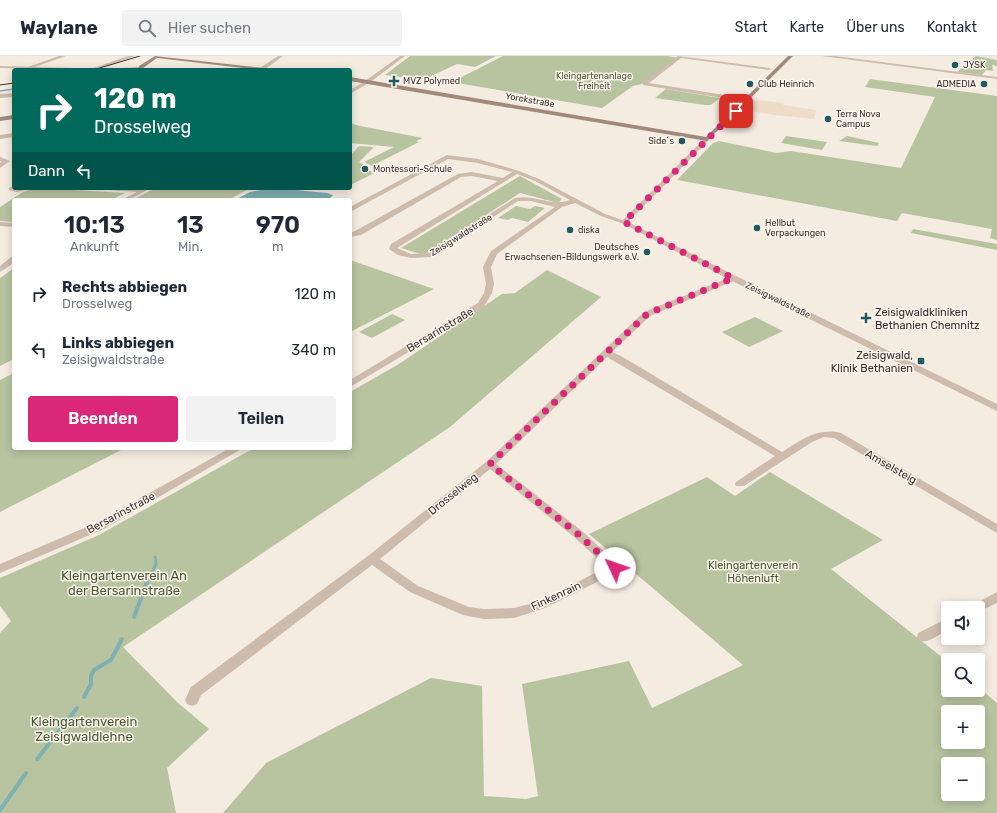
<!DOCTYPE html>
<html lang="de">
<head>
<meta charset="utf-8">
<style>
  body { margin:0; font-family:Rubik,sans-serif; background:#f2f2f3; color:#1f2937; height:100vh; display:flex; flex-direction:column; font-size:15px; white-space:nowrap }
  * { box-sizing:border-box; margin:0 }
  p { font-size:13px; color:#747a83 }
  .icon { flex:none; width:22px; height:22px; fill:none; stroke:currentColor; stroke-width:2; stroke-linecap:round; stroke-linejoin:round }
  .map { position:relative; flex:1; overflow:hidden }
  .drawer { position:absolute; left:12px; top:142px; width:340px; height:252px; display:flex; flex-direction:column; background:#fff; border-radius:4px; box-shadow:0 2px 10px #0003 }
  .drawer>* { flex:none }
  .top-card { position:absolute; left:12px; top:12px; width:340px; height:122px; border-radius:4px; box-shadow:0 2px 10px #0003; background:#00695c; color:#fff; overflow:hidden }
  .tools { position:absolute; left:941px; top:545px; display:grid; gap:8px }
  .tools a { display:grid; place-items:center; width:44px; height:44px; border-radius:4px; background:#fff; box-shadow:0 2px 10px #0003; font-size:20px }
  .pin { position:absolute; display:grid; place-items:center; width:34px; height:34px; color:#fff; margin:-17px; border-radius:8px; box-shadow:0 2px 6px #0006 }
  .me { position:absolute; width:44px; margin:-22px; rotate:312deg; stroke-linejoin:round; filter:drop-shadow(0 0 3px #0008) }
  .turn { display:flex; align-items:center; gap:14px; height:84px; padding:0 16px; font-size:18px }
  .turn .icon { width:52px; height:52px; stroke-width:2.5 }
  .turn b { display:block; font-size:28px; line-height:34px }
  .then { display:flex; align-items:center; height:38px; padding:0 16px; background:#0003; gap:8px; font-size:15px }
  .eta { display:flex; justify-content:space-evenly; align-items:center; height:68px; text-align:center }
  .eta b { font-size:24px; font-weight:600; line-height:28px }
  .cta { display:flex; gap:8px; margin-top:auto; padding:8px 16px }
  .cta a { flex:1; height:46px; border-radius:4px; background:#db2777; color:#fff; font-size:16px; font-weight:600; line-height:46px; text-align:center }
  .cta a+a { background:#f2f2f3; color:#1f2937 }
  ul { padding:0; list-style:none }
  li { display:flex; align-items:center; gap:12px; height:56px; padding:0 16px }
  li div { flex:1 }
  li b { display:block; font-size:15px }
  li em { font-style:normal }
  header { display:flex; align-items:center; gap:24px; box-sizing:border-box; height:56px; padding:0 20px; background:#fff; border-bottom:1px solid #e0e1e3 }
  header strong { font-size:19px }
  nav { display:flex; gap:22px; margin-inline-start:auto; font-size:14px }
  .search { width:280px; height:36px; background:#f2f2f3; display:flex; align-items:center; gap:10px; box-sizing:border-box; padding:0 14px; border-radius:4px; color:#747a83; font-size:15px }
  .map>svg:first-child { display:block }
  .green { fill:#b8c4a0; fill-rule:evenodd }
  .plaza { fill:#ecdcc8 }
  .water { fill:#7fb0b2 }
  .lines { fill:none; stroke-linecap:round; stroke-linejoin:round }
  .stream-far2 { stroke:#7fb0b2; stroke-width:1.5 }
  .stream-far1 { stroke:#7fb0b2; stroke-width:3 }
  .stream { stroke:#7fb0b2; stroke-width:4 }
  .minor { fill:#cdbbac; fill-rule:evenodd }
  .tertiary { fill:#cdbbac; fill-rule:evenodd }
  .secondary { fill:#a18a7d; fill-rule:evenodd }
  .tram { stroke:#3b302b; stroke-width:1 }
  .route { stroke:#db2777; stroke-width:7; stroke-dasharray:0 12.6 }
  .poi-dot { fill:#1f5a5e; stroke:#fbf5ee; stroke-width:1.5 }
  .labels { text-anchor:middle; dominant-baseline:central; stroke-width:3; stroke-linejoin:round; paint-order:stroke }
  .far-poi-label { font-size:9px; fill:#3b302b; stroke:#fbf5ee; text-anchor:start }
  .far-park-label { font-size:9px; fill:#4a5a2e; stroke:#fbf5ee }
  .far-street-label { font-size:9px; fill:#3b302b; stroke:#fbf5ee }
  .poi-label { font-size:11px; fill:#3b302b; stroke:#fbf5ee; text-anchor:start }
  .street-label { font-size:11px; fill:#3b302b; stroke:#fbf5ee }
  .park-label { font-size:11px; fill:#4a5a2e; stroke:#fbf5ee }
  .near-park-label { font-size:13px; fill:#4a5a2e; stroke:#fbf5ee }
</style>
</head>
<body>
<header>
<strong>Waylane</strong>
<div class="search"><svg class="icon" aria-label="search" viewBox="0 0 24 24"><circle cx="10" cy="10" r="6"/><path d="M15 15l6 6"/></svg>Hier suchen</div>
<nav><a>Start</a><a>Karte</a><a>Über uns</a><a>Kontakt</a></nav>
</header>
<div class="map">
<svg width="997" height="757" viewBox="0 0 997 757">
  <rect width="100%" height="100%" fill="#f4ebe1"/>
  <!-- green -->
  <g class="green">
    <path d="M410,0H496L475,11L457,8L425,23L404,19L401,21L385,19Z"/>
    <path d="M503,0H667L678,2L642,28L633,30L602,52L452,26Z"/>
    <path d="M976,0L997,4V10L992,9L993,15L986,14L982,19L957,16Z"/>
    <path d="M870,23L997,40V184L990,182L992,173L902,157L897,165L677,124L713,87L719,85L777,97L791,95L901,112L935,41L865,31Z"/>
    <path d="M666,33L720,42L711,49H705L655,42Z"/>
    <path d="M350,67L360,70L423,82L416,85L419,86L372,110L364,106L394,91L350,87Z"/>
    <path d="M786,80L827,86L822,94L781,87Z"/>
    <path d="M847,80L879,87L877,90L839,85Z"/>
    <path d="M359,90L374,91L359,106L365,109L373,118L350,129V100Z"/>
    <path d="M520,120L562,143L558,147L520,137L424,199L401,192Z"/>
    <path d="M37,132H39L125,137L111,144H14V166L0,165V151L23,136Z"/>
    <path d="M156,132H242L247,134L228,144H132Z"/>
    <path d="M516,150L530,153L535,150L545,152L528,166L512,162L508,164L498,162Z"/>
    <path d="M913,173L997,188V194L911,177Z"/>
    <path d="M350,204L434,233L350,276Z"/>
    <path d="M14,212V303L0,310V222Z"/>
    <path d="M547,214L601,241L450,371L123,591L177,646L209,673L167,712L176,757H0V577L11,565L0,550V522L99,479L254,392H350V336L399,308L502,238L515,237Z"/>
    <path d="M392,258L405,264L372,282L359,276Z"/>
    <path d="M755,261L783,275L749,291L722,276Z"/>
    <path d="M14,317V392H125L0,456V324Z"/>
    <path d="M770,416L883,484L831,513L948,606V634H978V631L997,647V757H223L266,707L431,622L482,630L484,740L526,743L538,740L522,628L629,605L652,652L743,609L589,478L707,421L735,440ZM948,656H978V686H948ZM948,708H978V738H948Z"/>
  </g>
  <!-- plaza -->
  <path class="plaza" d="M753,44L784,47L783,49L816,54L814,63L775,59L744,54Z"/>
  <!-- water -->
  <path class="water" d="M274,132L327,137L333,139L329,144H235L250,136Z"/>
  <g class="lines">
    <!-- stream-far2 -->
    <path class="stream-far2" d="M0,35L14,33"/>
    <!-- stream-far1 -->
    <path class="stream-far1" d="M147,527L156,508L155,501"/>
    <!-- stream -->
    <g class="stream">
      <path d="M134,561L147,526"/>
      <path d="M84,641L91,628V620L94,614L111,604L122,583"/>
      <path d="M37,703L77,652"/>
      <path d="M0,754L26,717"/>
    </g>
    <!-- minor -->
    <g class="minor">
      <path d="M59,0H66L29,13L25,12Z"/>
      <path d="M128,0H135L95,14L91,13Z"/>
      <path d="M278,0H283L264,14H260V12Z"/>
      <path d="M678,0L769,12L771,13L769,14L681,2L649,27L749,43V45L747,46L643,29V27Z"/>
      <path d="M822,0H835L997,21V23Z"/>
      <path d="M365,25L370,26L350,38V34Z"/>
      <path d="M14,37V41L0,42V38Z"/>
      <path d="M14,77V81L0,83V79Z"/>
      <path d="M447,99L478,103L519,115L539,123L605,158L628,166L624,168L601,160L575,147L562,151L497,198L491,211L494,228L492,237L484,251L350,331V324L478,247L484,237L486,228L483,211L491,195L555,151L531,145H518L432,201L411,202L398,199L389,193L391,188L498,125L472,120L461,121L361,179L350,181V177L355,175L458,118L472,116L503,122L512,116L478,107L448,103L350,156V151ZM517,118L535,125L570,144C550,151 536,138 515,142L427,197L411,198L397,192Z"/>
      <path d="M0,101L10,105L0,112V107L2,106L0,105Z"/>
      <path d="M11,131L14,132H33L17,136L9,134V132Z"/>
      <path d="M106,132H143L147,134L129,144H121L137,136L109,134Z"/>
      <path d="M0,166L14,167V171L0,170Z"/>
      <path d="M11,201H14V207L0,216V210Z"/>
      <path d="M733,220L737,222L736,224L650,260L612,296L621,300L782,396C801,384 818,371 841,377L997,468V477L834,382L824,381L812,386L744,430H736L735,428L736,426L775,400L607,301L496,408L582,475L619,509L621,512L619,515L545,552L514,562L484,563L463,559L410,536L372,509L201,639L197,648L192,650L187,648L185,644L191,631L368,500L486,406L644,256ZM490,413L574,481L607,511L537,546L514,552L484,553L469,551L418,530L380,503Z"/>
      <path d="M230,392H243L104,473L0,517V508L96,467Z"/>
      <path d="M997,536V547L978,556V552H971L973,549Z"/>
      <path d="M948,562V573C940,578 928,588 918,585L917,581L918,577Z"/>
    </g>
    <!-- tertiary -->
    <g class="tertiary">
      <path d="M400,0H405L369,27H365V25Z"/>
      <path d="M0,10L105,13L140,11L142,12L131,14L0,12Z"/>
      <path d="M705,82L710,83L628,166L736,220L997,348V355L730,224L622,167V165Z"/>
    </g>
    <!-- secondary -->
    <g class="secondary">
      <path d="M155,0L273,13L275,14H260L157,2L143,12L142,14H138L139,10Z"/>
      <path d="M788,0H793L707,85L350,25V21L706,81Z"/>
      <path d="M14,59V63L0,65V61Z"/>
    </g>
    <!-- tram -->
    <g class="tram">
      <path d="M93,14L140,0"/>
      <path d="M0,29L14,27"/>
    </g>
  </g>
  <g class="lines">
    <!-- route -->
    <path class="route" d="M615,512L578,478L490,408L647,258L733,222L624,166L736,55"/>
  </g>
  <!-- markers -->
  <g class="poi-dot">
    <circle cx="955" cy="9" r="4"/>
    <path d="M392 19h4v4h4v4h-4v4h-4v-4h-4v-4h4z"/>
    <circle cx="750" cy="28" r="4"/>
    <circle cx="984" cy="28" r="4"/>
    <circle cx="828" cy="63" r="4"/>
    <circle cx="682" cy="85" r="4"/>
    <circle cx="365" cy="113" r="4"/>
    <circle cx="757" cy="172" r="4"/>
    <circle cx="570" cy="174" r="4"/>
    <circle cx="647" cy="196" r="4"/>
    <path d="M864 256h4v4h4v4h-4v4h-4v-4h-4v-4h4z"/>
    <rect x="917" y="301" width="8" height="8" rx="2"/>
  </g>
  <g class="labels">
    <!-- far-poi labels -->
    <g class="far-poi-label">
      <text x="963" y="9">JYSK</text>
      <text x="403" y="25">MVZ Polymed</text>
      <text x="758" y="28">Club Heinrich</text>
      <text x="976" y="28" text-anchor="end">ADMEDIA</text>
      <text x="836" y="58">Terra Nova<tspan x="836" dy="10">Campus</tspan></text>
      <text x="674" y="85" text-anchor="end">Side´s</text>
      <text x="373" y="113">Montessori-Schule</text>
      <text x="765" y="167">Hellbut<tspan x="765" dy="10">Verpackungen</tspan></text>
      <text x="578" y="174">diska</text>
      <text x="639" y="191" text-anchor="end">Deutsches<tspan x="639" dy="10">Erwachsenen-Bildungswerk e.V.</tspan></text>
    </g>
    <!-- far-park labels -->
    <g class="far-park-label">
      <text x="594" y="20">Kleingartenanlage<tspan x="594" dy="10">Freiheit</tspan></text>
    </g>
    <!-- far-street labels -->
    <g class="far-street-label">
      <text transform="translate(530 44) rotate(10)">Yorckstraße</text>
      <text transform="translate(461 179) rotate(-32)">Zeisigwaldstraße</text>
      <text transform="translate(778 244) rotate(26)">Zeisigwaldstraße</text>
    </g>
    <!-- poi labels -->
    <g class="poi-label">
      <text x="875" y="256">Zeisigwaldkliniken<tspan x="875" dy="13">Bethanien Chemnitz</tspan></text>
      <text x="913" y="299" text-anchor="end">Zeisigwald,<tspan x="913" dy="13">Klinik Bethanien</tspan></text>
    </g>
    <!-- street labels -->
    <g class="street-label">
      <text transform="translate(440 274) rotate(-31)">Bersarinstraße</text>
      <text transform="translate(891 411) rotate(30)">Amselsteig</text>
      <text transform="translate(453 438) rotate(-39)">Drosselweg</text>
      <text transform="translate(121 457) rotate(-28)">Bersarinstraße</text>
      <text transform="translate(556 540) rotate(-25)">Finkenrain</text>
    </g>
    <!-- park labels -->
    <g class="park-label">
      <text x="753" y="509">Kleingartenverein<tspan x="753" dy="13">Höhenluft</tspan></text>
    </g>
    <!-- near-park labels -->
    <g class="near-park-label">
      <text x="124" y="519">Kleingartenverein An<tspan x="124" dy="15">der Bersarinstraße</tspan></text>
      <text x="84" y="665">Kleingartenverein<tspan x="84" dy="15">Zeisigwaldlehne</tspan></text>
    </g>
  </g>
</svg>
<div class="tools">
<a><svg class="icon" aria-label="sound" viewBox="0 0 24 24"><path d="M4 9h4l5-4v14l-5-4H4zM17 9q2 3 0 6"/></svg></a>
<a><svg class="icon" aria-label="search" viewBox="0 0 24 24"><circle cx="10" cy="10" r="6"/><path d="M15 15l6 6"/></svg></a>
<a>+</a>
<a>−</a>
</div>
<div class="pin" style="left:736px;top:55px;background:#d93025"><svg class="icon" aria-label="arrive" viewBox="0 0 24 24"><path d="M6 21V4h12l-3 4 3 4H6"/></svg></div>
<svg class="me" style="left:615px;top:512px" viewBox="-20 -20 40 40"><circle r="19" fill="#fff"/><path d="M0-13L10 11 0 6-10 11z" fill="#db2777"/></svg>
<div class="top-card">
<div class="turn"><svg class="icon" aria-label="right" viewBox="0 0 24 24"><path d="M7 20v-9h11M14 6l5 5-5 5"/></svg><div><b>120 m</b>Drosselweg</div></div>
<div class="then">Dann<svg class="icon" aria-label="left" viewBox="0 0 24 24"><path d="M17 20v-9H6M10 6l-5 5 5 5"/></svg></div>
</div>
<section class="drawer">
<div class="eta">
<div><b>10:13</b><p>Ankunft</p></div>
<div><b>13</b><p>Min.</p></div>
<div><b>970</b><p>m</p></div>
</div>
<ul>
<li><svg class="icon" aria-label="right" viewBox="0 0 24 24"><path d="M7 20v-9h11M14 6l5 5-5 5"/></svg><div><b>Rechts abbiegen</b><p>Drosselweg</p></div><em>120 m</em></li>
<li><svg class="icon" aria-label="left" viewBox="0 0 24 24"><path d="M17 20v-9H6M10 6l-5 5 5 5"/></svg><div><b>Links abbiegen</b><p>Zeisigwaldstraße</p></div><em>340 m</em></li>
</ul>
<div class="cta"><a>Beenden</a><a>Teilen</a></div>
</section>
</div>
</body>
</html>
